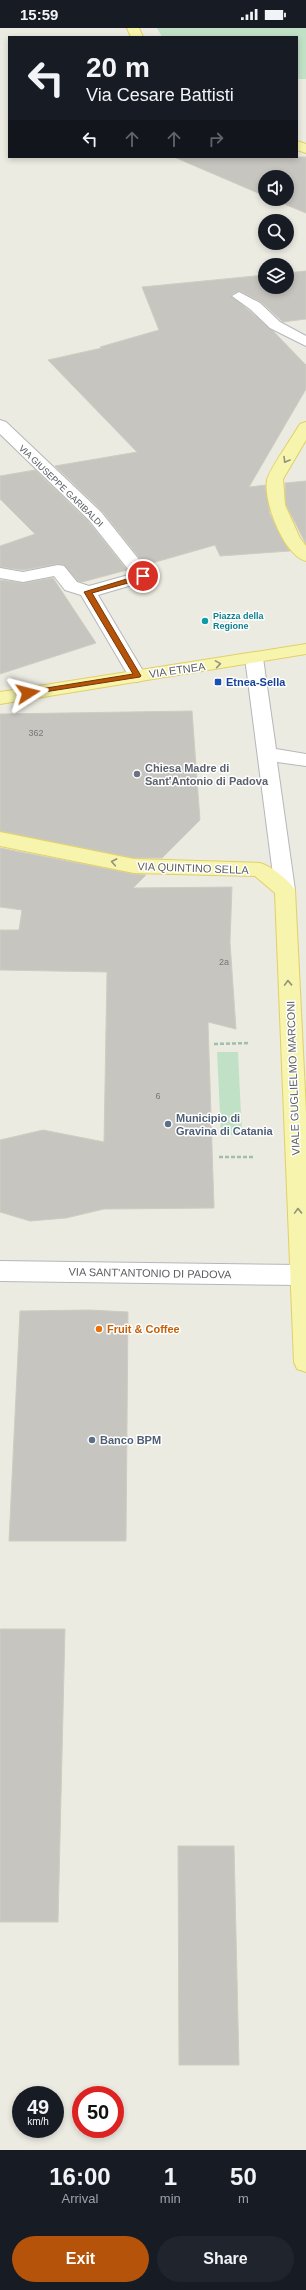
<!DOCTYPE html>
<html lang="en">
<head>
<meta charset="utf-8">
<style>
  body { margin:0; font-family:Helvetica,sans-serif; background:#20242c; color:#f1f3f6; height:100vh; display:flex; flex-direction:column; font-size:15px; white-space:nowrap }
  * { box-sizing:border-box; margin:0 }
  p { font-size:13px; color:#9ea1a6 }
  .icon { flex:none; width:22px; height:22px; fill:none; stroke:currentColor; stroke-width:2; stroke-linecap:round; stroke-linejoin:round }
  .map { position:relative; height:2122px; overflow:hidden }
  .panel { display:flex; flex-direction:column; background:#171b24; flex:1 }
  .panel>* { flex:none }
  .hud { position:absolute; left:8px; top:8px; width:290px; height:122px; border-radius:0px; box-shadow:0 2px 6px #0003; background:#171b24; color:#f1f3f6; overflow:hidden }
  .controls { position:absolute; left:258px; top:142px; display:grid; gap:8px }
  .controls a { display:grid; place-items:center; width:36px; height:36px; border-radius:50%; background:#171b24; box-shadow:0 2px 6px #0003; font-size:20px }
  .speed { position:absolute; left:12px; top:2058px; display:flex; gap:8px; font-size:20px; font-weight:700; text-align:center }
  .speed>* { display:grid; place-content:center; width:52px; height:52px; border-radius:50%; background:#171b24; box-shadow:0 2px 6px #0003; line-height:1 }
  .speed small { font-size:10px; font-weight:400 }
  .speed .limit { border:6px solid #d22; background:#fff; color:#111 }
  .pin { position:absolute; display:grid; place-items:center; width:34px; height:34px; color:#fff; margin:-17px; border:2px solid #fff; border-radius:50%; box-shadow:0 1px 4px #0007 }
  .me { position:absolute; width:44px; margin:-22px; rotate:81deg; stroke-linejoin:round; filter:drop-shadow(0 0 3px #0008) }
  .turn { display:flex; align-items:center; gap:14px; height:84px; padding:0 12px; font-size:18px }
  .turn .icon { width:52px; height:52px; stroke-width:2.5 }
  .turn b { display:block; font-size:28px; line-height:34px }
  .lanes { display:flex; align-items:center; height:38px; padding:0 12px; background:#0003; justify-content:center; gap:20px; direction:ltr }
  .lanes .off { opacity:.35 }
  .eta { display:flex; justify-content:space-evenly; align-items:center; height:68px; text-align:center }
  .eta b { font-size:24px; font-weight:800; line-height:28px }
  .button { display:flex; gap:8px; margin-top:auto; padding:8px 12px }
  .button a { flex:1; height:46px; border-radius:24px; background:#b45309; color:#fff; font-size:16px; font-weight:800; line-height:46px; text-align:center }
  .button a+a { background:#20242c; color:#f1f3f6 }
  .status { display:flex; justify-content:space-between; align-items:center; height:28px; padding:0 20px; background:#171b24; direction:ltr }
  .status svg { height:11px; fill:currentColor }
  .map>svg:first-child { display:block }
  .green { fill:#c1e1c6 }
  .building { fill:#c7c5bf; stroke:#cfcdc1 }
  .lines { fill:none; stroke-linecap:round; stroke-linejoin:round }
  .minor-casing { stroke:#b5b7bb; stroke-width:2 }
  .major-casing { stroke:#e1d066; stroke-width:2 }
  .path { stroke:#9cc1ab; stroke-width:2.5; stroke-dasharray:4 2; stroke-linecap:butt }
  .minor { fill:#fff; fill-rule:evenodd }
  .major { fill:#f6f4ad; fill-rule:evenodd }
  .oneway { stroke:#91927c }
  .route { fill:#b45309; stroke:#753606 }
  .culture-dot { fill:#0f9aa8; stroke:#fff; stroke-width:1.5 }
  .transit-dot { fill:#1a4fb4; stroke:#fff; stroke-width:1.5 }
  .worship-dot { fill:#6b7280; stroke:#fff; stroke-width:1.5 }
  .service-dot { fill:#5c6f8a; stroke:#fff; stroke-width:1.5 }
  .food-dot { fill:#e8710a; stroke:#fff; stroke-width:1.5 }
  .labels { text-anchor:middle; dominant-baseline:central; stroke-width:3; stroke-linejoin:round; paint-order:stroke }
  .far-street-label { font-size:9px; fill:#5b5d61; stroke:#fff }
  .far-culture-label { font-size:9px; font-weight:bold; fill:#0d838f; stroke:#fff; text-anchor:start }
  .number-label { font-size:9px; fill:#767778 }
  .street-label { font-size:11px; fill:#5b5d61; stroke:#fff }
  .transit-label { font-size:11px; font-weight:bold; fill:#164399; stroke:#fff; text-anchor:start }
  .worship-label { font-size:11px; font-weight:bold; fill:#5b616d; stroke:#fff; text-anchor:start }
  .service-label { font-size:11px; font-weight:bold; fill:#4e5e75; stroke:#fff; text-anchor:start }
  .food-label { font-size:11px; font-weight:bold; fill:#c56008; stroke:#fff; text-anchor:start }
</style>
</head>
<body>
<div class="status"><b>15:59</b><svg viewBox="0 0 49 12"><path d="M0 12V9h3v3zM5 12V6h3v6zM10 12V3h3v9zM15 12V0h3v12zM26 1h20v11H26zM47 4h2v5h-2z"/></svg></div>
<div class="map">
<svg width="306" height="2122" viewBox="0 0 306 2122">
  <rect width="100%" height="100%" fill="#ecebe2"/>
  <!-- green -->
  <g class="green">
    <path d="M157,0H306V51H297V9H162Z"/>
    <path d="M217,1024H238L242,1107H221Z"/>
  </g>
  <!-- building -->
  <g class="building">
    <path d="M174,129H306V185L272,171H287V149H265V168Z"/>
    <path d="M306,243V291L283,294L261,274L240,263L231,267L273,303L306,337V361L249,459L265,457L270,486L282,511L290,523L220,528L215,517L145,537L102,483L55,438L137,424L48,332L102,320L100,319L159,302L142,259L265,247V259H287V245Z"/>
    <path d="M35,442L88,493L127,542L82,554L78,553L64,537L58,536L23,542L0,539V518L35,506L0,471V448Z"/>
    <path d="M306,453V516L286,477L285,455Z"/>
    <path d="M53,550L96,615L0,646V552L23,555Z"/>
    <path d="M192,683L200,792L162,830H134L0,803V686Z"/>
    <path d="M0,820L134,846L146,847L133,860L232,859L230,914L236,1001L208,994L214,1180L104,1181L66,1190L30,1193L0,1184V1112L43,1102L104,1114L107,944L0,942V902H19L22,882L0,879Z"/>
    <path d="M90,1282L128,1284L126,1513H9L20,1283Z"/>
    <path d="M0,1601H65L58,1894H0Z"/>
    <path d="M178,1818H234L239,2037H179Z"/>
  </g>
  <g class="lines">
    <!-- minor casing -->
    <g class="minor-casing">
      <g id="minor">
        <path d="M239,264L260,275L280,294L306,308V318L270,300L250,281L232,268Z"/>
        <path d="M0,392L6,394L101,484L152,548L149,552L98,567L146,648L143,652L137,654L131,652L81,567L65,562L54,548L23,554L0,550V540L23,544L58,537L64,538L77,554L89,558L132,546L89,492L0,406Z"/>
        <path d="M254,625L260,626L263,630L276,721L306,726V738L277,734L295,862L292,867L285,869L278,867L275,862L245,630L248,626Z"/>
        <path d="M0,1233L301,1237L306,1239V1255L301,1257L0,1253Z"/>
      </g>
    </g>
    <!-- major casing -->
    <g class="major-casing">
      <g id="major">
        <path d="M127,0H139L143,9H131Z"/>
        <path d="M297,113L306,116V125L297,122Z"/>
        <path d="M306,394V412L283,451L285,477L300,510L306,518V533C284,528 263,473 267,452C269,442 292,410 298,399L300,396Z"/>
        <path d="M306,616V626L0,676V664Z"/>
        <path d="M0,804L134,831L260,835C272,839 288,851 295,862L306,1084V1344L297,1341L294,1334L275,865L255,848L134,845L0,818Z"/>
      </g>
    </g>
    <!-- path -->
    <g class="path">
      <path d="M214,1016L250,1015"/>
      <path d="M219,1129H254"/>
    </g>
    <!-- minor -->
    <use href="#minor" class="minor"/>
    <!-- major -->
    <use href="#major" class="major"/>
  </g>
  <!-- one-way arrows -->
  <defs><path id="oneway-chevron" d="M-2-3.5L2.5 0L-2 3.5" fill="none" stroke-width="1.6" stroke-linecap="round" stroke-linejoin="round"/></defs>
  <g class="oneway">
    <use href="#oneway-chevron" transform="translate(286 432) rotate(121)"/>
    <use href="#oneway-chevron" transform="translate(218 636) rotate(-9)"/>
    <use href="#oneway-chevron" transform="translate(114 834) rotate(-169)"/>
    <use href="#oneway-chevron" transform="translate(288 955) rotate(-92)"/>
    <use href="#oneway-chevron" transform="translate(298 1183) rotate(-92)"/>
  </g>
  <!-- route -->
  <path class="route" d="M143,546L147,548L146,550L92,565L141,648L140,649L25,667L24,665L28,663L133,646L84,564Z"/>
  <!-- markers -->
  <circle class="culture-dot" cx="205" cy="593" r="4"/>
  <rect class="transit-dot" x="214" y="650" width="8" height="8" rx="2"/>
  <circle class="worship-dot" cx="137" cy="746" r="4"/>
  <g class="service-dot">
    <circle cx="168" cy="1096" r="4"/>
    <circle cx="92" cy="1412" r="4"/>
  </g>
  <circle class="food-dot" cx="99" cy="1301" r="4"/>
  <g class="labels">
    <!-- far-street labels -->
    <g class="far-street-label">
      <text transform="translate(61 458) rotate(44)">VIA GIUSEPPE GARIBALDI</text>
    </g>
    <!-- far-culture labels -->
    <g class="far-culture-label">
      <text x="213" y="588">Piazza della<tspan x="213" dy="10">Regione</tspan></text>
    </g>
    <!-- number labels -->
    <g class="number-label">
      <text x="36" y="705">362</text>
      <text x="224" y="934">2a</text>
      <text x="158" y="1068">6</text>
    </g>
    <!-- street labels -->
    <g class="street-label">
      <text transform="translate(177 642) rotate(-8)">VIA ETNEA</text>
      <text transform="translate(193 840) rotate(2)">VIA QUINTINO SELLA</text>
      <text transform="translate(293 1050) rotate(-92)">VIALE GUGLIELMO MARCONI</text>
      <text transform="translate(150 1245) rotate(1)">VIA SANT'ANTONIO DI PADOVA</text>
    </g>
    <!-- transit labels -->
    <g class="transit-label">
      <text x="226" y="654">Etnea-Sella</text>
    </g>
    <!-- worship labels -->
    <g class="worship-label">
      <text x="145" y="740">Chiesa Madre di<tspan x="145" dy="13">Sant'Antonio di Padova</tspan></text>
    </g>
    <!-- service labels -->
    <g class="service-label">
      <text x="176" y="1090">Municipio di<tspan x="176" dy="13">Gravina di Catania</tspan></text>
      <text x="100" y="1412">Banco BPM</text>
    </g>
    <!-- food labels -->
    <g class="food-label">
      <text x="107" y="1301">Fruit &amp; Coffee</text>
    </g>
  </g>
</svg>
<div class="controls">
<a><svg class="icon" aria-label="sound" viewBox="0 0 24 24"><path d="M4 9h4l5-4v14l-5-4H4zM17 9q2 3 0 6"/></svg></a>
<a><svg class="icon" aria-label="search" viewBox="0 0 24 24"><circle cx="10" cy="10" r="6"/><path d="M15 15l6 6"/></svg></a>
<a><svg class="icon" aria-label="layers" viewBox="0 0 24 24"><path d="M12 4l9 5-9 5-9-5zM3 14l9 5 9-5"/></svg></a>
</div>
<div class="speed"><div>49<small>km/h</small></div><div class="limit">50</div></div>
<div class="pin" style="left:143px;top:548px;background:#d93025"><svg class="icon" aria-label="arrive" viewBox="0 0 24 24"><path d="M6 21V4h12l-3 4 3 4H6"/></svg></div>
<svg class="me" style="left:28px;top:665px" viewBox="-20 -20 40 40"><path d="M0-17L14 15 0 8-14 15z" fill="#b45309" stroke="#fff" stroke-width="4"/></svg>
<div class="hud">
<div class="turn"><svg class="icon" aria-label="left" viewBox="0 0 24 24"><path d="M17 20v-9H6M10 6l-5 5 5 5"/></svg><div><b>20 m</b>Via Cesare Battisti</div></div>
<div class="lanes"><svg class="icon" aria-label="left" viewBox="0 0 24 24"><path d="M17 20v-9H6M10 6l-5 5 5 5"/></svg><svg class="icon off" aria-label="ahead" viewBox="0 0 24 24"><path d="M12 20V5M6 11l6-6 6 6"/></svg><svg class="icon off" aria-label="ahead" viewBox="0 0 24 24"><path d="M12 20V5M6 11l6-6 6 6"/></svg><svg class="icon off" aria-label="right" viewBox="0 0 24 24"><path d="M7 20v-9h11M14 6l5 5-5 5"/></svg></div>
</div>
</div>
<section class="panel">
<div class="eta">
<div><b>16:00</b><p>Arrival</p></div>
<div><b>1</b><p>min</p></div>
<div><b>50</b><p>m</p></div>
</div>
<div class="button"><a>Exit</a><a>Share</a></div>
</section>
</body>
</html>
